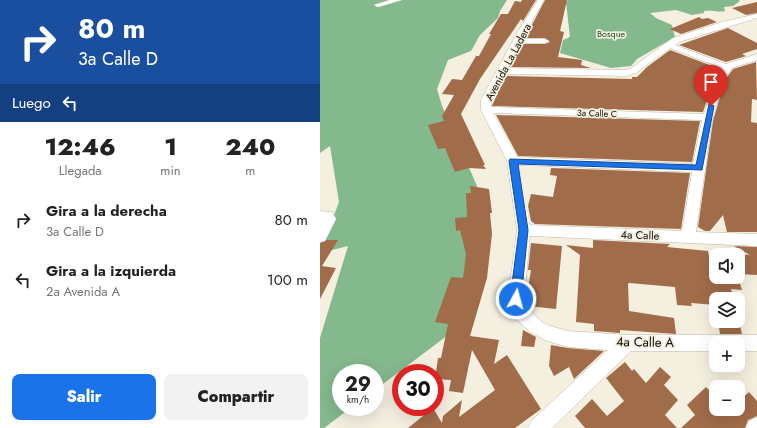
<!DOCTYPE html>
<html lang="es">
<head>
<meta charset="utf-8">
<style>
  body { margin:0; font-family:Jost,sans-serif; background:#f2f2f2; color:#222; height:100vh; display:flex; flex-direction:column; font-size:15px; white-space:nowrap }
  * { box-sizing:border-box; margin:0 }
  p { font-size:13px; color:#767676 }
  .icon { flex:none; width:22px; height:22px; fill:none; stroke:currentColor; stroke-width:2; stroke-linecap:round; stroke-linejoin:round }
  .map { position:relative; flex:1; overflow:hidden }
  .drawer { display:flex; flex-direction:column; background:#fff; width:320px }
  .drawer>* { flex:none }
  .top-card { background:#1a4fa0; color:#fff; overflow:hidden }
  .buttons { position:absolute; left:389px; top:248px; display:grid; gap:8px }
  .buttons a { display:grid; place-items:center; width:36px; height:36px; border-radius:8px; background:#fff; box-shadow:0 4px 16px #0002; font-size:20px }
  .speed { position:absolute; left:12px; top:364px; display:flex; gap:8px; font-size:20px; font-weight:700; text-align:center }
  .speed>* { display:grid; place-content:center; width:52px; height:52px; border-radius:50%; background:#fff; box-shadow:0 4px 16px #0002; line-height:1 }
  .speed small { font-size:10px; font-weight:400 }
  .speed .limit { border:6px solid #d22; background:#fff; color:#111 }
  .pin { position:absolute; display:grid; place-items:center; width:34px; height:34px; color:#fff; margin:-41px -17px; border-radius:50% 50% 50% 0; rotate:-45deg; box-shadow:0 0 4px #0007 }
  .pin .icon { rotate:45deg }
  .me { position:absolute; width:44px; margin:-22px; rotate:7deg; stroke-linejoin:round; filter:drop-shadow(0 0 3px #0008) }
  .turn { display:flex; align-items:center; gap:14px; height:84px; padding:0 12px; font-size:18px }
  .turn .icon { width:52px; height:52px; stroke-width:2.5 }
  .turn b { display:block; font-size:28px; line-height:34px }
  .then { display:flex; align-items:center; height:38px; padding:0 12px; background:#0003; gap:8px; font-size:15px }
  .eta { display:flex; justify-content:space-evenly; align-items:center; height:68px; text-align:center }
  .eta b { font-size:24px; font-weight:800; line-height:28px }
  .primary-button { display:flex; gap:8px; margin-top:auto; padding:8px 12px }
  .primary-button a { flex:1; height:46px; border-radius:8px; background:#1a73e8; color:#fff; font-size:16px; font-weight:800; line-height:46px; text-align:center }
  .primary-button a+a { background:#f2f2f2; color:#222 }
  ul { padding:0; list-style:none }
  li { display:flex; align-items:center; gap:12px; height:60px; padding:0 12px }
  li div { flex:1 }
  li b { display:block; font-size:15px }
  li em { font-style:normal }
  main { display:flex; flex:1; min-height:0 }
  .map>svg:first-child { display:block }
  .forest { fill:#84b88d }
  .building { fill:#a16c4a }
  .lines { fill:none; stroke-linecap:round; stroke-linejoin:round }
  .street-casing { stroke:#bebaaa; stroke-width:1 }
  .street { fill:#fff; fill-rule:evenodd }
  .route { fill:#1a73e8; stroke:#114b97 }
  .labels { text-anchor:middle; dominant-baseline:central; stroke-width:3.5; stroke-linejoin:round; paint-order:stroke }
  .far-park-label { font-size:9px; fill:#0f4a21; stroke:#f4efdf }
  .far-street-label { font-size:9px; fill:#0f0d08; stroke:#f4efdf }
  .street-label { font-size:11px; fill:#0f0d08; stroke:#f4efdf }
  .near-street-label { font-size:13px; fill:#0f0d08; stroke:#f4efdf }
</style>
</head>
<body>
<main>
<section class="drawer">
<div class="top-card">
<div class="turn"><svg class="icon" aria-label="right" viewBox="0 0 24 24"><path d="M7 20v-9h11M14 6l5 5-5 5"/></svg><div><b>80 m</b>3a Calle D</div></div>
<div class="then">Luego<svg class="icon" aria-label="left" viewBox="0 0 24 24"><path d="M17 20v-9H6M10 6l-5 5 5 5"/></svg></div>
</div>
<div class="eta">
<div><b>12:46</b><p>Llegada</p></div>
<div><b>1</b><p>min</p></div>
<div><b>240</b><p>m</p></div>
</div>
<ul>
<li><svg class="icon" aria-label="right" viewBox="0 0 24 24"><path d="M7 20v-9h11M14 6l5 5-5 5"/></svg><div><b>Gira a la derecha</b><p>3a Calle D</p></div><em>80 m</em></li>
<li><svg class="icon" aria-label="left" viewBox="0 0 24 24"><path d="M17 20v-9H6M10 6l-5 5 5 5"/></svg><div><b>Gira a la izquierda</b><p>2a Avenida A</p></div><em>100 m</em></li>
</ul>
<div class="primary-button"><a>Salir</a><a>Compartir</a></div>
</section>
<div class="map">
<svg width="437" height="428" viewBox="0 0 437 428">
  <rect width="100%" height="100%" fill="#f4efdf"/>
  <!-- forest -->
  <g class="forest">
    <path d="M0,0H187L180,11L178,18L160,35L151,51L128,60L117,89L122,106L157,186L144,323L55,390V373H21V407H32L4,428H0V338L28,246L0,253L19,202L10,146L0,153Z"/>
    <path d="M248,0H419L420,1L413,6L404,7L405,11C397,13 392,9 384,11V13L372,15L356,10L330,13L336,18L352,25L355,37L317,59L311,66L291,68L240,53L243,40L250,37L246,2Z"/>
  </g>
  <!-- building -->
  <g class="building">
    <path d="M202,0H216L203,21L201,19L160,79L141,114L165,165H163L166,169L149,168L135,172L125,148L118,149L108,125L124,121L122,116L134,95L122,94L132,79L142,80L156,56H159L171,34H169L181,14H188L195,1L201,2Z"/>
    <path d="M225,0H247L240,31L244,32L238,57L262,60L261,65L271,68L189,67L201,44H225L230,42L225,38H205Z"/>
    <path d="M437,2V13L426,15L412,8Z"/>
    <path d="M379,17L382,19L388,18L397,22L361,34L350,29Z"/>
    <path d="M408,28L437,43V49L422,54L426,56L406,62L359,45Z"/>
    <path d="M350,50L400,69L394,79L383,112L172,106L185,76L312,79V77H317L327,67Z"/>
    <path d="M436,62L437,100L432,99L431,122L437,123V232H407L403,215L390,231H385L378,227L393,121L405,80L413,69Z"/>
    <path d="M176,115L380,121L372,162L198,156Z"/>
    <path d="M231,168L370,173L361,229L215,224L211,221L208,206L211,194L233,197L237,176L230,175Z"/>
    <path d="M150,186L169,189L172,213H170L172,234L167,278L150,336L179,340L174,364L187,355L221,409L195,428H88L113,408L122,423L123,416L142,400L139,417L175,390L152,350L143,393L129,391L131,380L115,379L118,358H121L128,324L115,322L131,277L143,278L146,254L140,230L136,231L135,218L147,217L146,193H151Z"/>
    <path d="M7,240H18L2,266L16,268L0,299V243Z"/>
    <path d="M273,240L350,244L347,247L388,251L393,276L418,277L422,290L411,289L414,299H396V305L371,303L372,306L357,305L355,287L309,283L308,284L309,311L354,318L356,334L300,330V333L274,331V324L256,322L260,255L246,245L273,248Z"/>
    <path d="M211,243L242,246L236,309L208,306L211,289H208L211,270H208Z"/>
    <path d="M414,246L437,247V275L418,274V254L430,255Z"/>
    <path d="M398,321H419L422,334H400Z"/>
    <path d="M203,330L216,337L214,347L201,346Z"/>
    <path d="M231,345L248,348L284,351L254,379L249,367L234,376L229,366Z"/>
    <path d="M305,362L312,371L314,369L326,383L340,367L351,377L344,385L358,400L345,415L357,428H265L255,416L272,399L287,416L304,401L286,378Z"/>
    <path d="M386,387L396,397V409H418V402L429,392L437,401V416L428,420L425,428H361L375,415L367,405Z"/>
  </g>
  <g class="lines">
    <!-- street casing -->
    <g class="street-casing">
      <g id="street">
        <path d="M70,0H82L58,7L54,5Z"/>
        <path d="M218,0H224L202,39H225L229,41L225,43H200L187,68L305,70L310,69L353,38L402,22L437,14V18L359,42L355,45L406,64L437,54V60L412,68L404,79L392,121L376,232L437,234V246L210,236L204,299L208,309L222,322L230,326L248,331L308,335H437V351H418V343H396V351H311L232,428H208L211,421L288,350L248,347L227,341L210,332L196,319L188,299L197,230L187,161L161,110V100L197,33ZM350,48L402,68L395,79L384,114L171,107V100L184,74L305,76L316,73ZM173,113L382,120L373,164L197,157ZM199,165L372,172L362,231L210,225Z"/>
        <path d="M0,211L12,212L16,219L5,241L0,242Z"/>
        <path d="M437,417V428H426L429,421Z"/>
      </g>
    </g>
    <!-- street -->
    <use href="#street" class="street"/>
  </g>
  <!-- route -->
  <path class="route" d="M389,104L394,106L382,170L198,164L208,230L201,299L199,302L196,304L192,302L190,299L199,230L189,161L190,159L376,165Z"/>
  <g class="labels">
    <!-- far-park labels -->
    <g class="far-park-label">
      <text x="291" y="33">Bosque</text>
    </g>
    <!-- far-street labels -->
    <g class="far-street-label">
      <text transform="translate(277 113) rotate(2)">3a Calle C</text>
    </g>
    <!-- street labels -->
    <g class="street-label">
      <text transform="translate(188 62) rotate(-62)">Avenida La Ladera</text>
      <text transform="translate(320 235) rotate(2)">4a Calle</text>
    </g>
    <!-- near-street labels -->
    <g class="near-street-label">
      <text transform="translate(325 342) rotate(1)">4a Calle A</text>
    </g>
  </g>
</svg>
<div class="buttons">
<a><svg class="icon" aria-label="sound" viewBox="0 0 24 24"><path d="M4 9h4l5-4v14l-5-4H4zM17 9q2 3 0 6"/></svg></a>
<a><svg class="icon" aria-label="layers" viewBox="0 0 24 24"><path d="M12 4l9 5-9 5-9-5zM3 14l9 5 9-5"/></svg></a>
<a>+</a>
<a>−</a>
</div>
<div class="speed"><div>29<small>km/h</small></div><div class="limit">30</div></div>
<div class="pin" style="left:391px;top:106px;background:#d93025"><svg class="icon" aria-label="arrive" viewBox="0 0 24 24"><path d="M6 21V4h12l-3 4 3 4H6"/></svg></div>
<svg class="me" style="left:196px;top:299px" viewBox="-20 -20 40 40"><circle r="17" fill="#1a73e8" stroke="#fff" stroke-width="3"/><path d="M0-11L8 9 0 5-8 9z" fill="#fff"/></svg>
</div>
</main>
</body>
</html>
